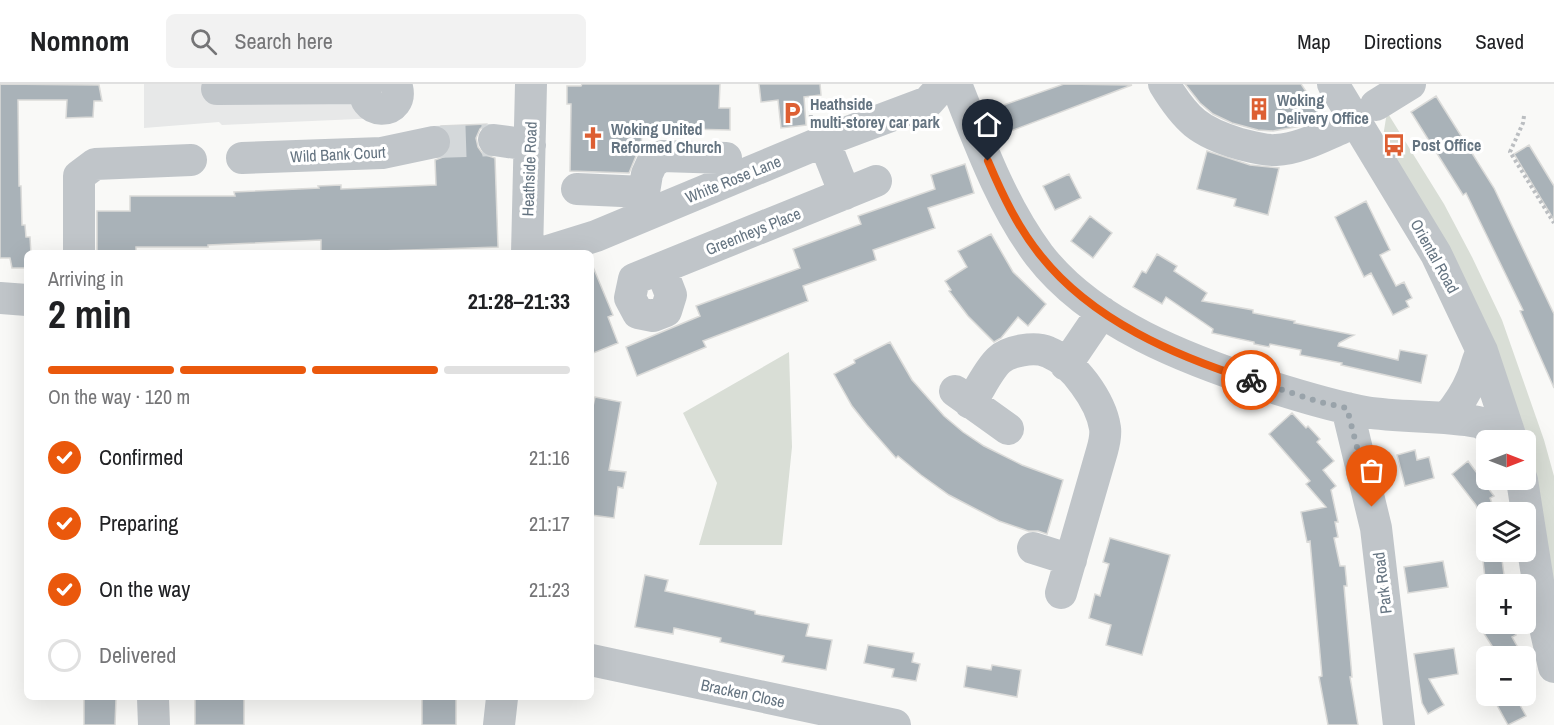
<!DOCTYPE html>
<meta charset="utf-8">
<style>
body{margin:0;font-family:"Archivo Narrow",sans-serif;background:#f2f2f2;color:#202124;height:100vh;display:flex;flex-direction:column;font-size:22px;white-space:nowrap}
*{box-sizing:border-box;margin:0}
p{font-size:20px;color:#757577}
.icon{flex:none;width:33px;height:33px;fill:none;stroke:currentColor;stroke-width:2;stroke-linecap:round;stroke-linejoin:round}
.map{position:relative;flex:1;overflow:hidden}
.details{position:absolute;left:24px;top:166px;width:570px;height:450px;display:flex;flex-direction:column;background:#fff;border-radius:9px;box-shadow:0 6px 24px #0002}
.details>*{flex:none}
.needle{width:39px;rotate:90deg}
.fabs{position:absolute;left:1476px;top:346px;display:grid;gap:12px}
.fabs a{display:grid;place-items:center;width:60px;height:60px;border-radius:9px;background:#fff;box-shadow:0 6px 24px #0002;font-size:30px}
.pin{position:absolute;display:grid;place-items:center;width:51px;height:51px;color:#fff;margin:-62px -26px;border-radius:50% 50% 50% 0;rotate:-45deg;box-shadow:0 0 6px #0007}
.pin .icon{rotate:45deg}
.courier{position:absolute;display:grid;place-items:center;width:60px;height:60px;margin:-30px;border:4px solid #ea580c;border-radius:50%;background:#fff;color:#222;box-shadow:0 2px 8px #0007}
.headline em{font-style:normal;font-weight:700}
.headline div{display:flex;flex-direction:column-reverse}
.headline{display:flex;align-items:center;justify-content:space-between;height:102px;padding:0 24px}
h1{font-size:39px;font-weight:700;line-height:45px}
.bar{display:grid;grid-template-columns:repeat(4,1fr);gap:9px 6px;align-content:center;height:72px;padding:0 24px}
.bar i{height:8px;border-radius:4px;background:#e0e0e0}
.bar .on{background:#ea580c}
.bar p{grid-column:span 4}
ol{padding:0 24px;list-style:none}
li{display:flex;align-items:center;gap:18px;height:66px}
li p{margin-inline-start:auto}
li .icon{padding:6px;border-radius:50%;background:#ea580c;color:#fff;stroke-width:4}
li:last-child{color:#757577}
li i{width:33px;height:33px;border:3px solid #e0e0e0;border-radius:50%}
header{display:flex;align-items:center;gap:36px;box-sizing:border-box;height:84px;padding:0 30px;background:#fff;border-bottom:2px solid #e0e0e0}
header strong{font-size:28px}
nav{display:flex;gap:33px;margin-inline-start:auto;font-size:21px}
.search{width:420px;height:54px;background:#f2f2f2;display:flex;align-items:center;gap:15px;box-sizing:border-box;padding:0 21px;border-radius:9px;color:#757577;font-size:22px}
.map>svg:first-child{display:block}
.built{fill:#e7e8e8}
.green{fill:#d9ded6}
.building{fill:#a9b2b8;stroke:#dbdbd9;stroke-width:1.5}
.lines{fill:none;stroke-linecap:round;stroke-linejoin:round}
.minor-tunnel{stroke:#d4d8da;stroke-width:32;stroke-dasharray:32 16;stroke-linecap:butt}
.path{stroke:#bbbec1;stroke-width:4;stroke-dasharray:3 3;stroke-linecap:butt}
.minor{stroke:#c0c5c9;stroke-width:32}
.done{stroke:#99a3aa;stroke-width:6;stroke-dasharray:0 10.8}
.route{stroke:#ea580c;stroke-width:8}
.labels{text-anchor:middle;stroke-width:6;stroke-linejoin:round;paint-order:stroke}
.poi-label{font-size:16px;font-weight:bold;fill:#657481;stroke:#fff;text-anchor:start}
.street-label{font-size:16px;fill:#657481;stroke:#fff}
</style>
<header>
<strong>Nomnom</strong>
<div class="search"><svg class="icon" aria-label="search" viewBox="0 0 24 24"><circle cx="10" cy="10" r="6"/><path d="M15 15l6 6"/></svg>Search here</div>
<nav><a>Map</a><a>Directions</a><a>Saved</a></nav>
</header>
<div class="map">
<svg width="1554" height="641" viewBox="0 0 1554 641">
<rect width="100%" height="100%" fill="#f9f9f7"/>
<path class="built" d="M 144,0 L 404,0 L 404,33 L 222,41 L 219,38 L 144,44 Z"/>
<path class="green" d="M 1387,28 L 1444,120 L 1472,173 L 1502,236 L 1544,356 L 1554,392 L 1554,531 L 1531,398 L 1526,380 L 1526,357 L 1381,65 Z
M 789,268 L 792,363 L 782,461 L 699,461 L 717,399 L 683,329 Z"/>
<path class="building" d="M 0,0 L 99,1 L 102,17 L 94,17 L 93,33 L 66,34 L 67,16 L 18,16 L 19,102 L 21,102 L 22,141 L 25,141 L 26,153 L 30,153 L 31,170 L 27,170 L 27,184 L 12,184 L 10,174 L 0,174 Z
M 582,0 L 720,0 L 719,24 L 730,24 L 730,46 L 642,44 L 641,64 L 636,72 L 629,89 L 570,87 L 571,20 L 567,20 L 567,2 L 581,2 Z
M 759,0 L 820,0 L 821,11 L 804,13 L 806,41 L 781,44 L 778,16 L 761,18 Z
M 1064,0 L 1132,1 L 1008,48 L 998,23 Z
M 1185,0 L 1301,0 L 1322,31 L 1301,42 L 1273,47 L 1258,46 L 1232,39 L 1213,30 L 1200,19 Z
M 1436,12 L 1494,104 L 1554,230 L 1554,304 L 1520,227 L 1523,226 L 1466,109 L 1463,111 L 1411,28 Z
M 486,40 L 480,45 L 476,54 L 478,63 L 483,70 L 495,74 L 498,163 L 321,169 L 321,156 L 208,161 L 208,163 L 136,163 L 136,170 L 97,170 L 97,127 L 130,127 L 130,112 L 235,112 L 234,108 L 319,104 L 318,102 L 341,101 L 341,105 L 436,101 L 435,76 L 446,72 L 451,63 L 451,54 L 448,46 L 442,42 Z
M 1529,61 L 1554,102 L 1554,136 L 1514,70 Z
M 1207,67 L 1250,81 L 1279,84 L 1268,131 L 1234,122 L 1236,115 L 1197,105 Z
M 965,80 L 974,109 L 928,124 L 935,144 L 873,166 L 876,176 L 803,202 L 808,217 L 703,257 L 706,263 L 637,292 L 626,263 L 700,232 L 696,222 L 800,184 L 793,165 L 861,140 L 858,132 L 935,105 L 931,91 Z
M 1069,90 L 1081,114 L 1055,126 L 1043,102 Z
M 1366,117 L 1390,166 L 1380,171 L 1396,202 L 1404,198 L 1412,214 L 1406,217 L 1409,223 L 1393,231 L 1371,189 L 1364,193 L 1335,133 Z
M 1090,132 L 1112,149 L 1093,174 L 1071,157 Z
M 991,150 L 1013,188 L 1046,220 L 1028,242 L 1018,233 L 1001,254 L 994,258 L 968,232 L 949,207 L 951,206 L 945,197 L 967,183 L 958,167 Z
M 1157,170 L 1177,182 L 1174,187 L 1207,209 L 1202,217 L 1253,226 L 1253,229 L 1295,237 L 1294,239 L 1354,251 L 1339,259 L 1338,262 L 1398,276 L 1400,266 L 1427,271 L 1421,299 L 1341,281 L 1342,279 L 1300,271 L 1301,266 L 1270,260 L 1269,263 L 1254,260 L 1254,258 L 1212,249 L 1213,245 L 1166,213 L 1162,220 L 1133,203 L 1142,187 L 1146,189 Z
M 591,178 L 613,231 L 608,233 L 618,259 L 591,270 Z
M 890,258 L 912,296 L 944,332 L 963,348 L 984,362 L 1022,381 L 1063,396 L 1047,450 L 1038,447 L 1028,447 L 999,437 L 949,411 L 921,391 L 898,372 L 896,374 L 867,341 L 852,322 L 834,290 L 855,279 L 854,276 Z
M 595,313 L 621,318 L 609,386 L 626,388 L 623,404 L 618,403 L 614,434 L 591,431 L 591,331 Z
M 1292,329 L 1306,344 L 1308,342 L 1320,355 L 1317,358 L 1334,377 L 1323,386 L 1336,402 L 1331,406 L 1338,438 L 1335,438 L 1338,453 L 1334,454 L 1340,482 L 1345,482 L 1347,502 L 1344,502 L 1352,593 L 1350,593 L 1358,641 L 1328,641 L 1319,593 L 1322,592 L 1310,457 L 1307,458 L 1301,428 L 1326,423 L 1306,400 L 1310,397 L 1269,350 Z
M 1415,366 L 1417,376 L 1429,373 L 1434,394 L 1405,402 L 1397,371 Z
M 1468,377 L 1494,412 L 1490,414 L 1496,429 L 1479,429 L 1476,421 L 1452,390 Z
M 1110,454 L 1170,471 L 1142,571 L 1106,561 L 1111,541 L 1089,534 L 1095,510 L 1100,512 L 1109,480 L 1103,478 Z
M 1482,468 L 1501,468 L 1504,491 L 1485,494 Z
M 1443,477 L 1448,503 L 1408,509 L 1404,483 Z
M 645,491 L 668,496 L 665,507 L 755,527 L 755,530 L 809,540 L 806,552 L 832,556 L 826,586 L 782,578 L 784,572 L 720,558 L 721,554 L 674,544 L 673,550 L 635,543 Z
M 1478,540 L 1509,540 L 1516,551 L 1512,553 L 1517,562 L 1513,565 L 1518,573 L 1499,573 Z
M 868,561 L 914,569 L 912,578 L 920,580 L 916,597 L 892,593 L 894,585 L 864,579 Z
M 1454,564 L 1458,590 L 1429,595 L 1444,621 L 1428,630 L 1422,619 L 1414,570 Z
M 992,581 L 1021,586 L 1017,613 L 964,603 L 967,582 L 991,586 Z
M 1492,612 L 1515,612 L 1526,632 L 1508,641 Z
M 84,614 L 116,614 L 115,641 L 84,641 Z
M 195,614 L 244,614 L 244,641 L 195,641 Z
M 422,614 L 456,614 L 456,641 L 422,641 Z"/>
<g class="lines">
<path class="minor-tunnel" d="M 434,58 L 494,56"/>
<path class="path" d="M 810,13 L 811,36
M 1524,32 L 1523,39 L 1510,68 L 1554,139"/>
<path class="minor" d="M 367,0 C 355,32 408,34 396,0
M 956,0 C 979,58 1001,120 1039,171 C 1092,240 1188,276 1268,302 C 1300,312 1332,322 1365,328 C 1402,334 1440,331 1478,338 L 1492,344 L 1505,357
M 1164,0 C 1186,36 1199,48 1240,60 C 1252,63 1265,67 1276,66 C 1299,65 1321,53 1342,44
M 1333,0 L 1436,170 L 1482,267 L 1512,357
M 217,5 L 365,4
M 1376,21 L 1410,0
M 494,56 L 530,61
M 824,57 L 845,110
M 242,74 L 382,69 L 434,58
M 577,105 L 644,108 L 647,90 L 652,79 L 662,72 L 726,74
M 79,170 L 79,92 L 95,80 L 191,76
M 527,170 L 531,0
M 538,170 L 596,152 L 824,57 L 928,18 L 944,0
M 661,185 L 671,211 L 666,227 L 653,232 L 638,229 L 630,214 L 634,195 L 876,97
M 0,214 L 27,216
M 1066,281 L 1102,228
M 955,307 L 1008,345
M 970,319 C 979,307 988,286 999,276 C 1009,267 1034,262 1048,268 C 1073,278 1101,317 1105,344 C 1106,351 1104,360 1102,367 L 1061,509
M 1347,324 L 1376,444 L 1399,641
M 1447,334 C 1457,322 1466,309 1472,294 C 1476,285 1477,276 1482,267
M 1522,396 L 1546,548 L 1554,583
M 1033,464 L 1071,476
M 591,576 L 895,641
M 153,614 L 154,641
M 499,641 L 502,614"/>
</g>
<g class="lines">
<path class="done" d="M 1251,296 L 1320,318 L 1347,324 L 1372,423"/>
<path class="route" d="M 988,77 C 1002,110 1018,144 1041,172 C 1092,236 1175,272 1251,296"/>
</g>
<defs>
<g id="building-bare" transform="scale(1.8)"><path d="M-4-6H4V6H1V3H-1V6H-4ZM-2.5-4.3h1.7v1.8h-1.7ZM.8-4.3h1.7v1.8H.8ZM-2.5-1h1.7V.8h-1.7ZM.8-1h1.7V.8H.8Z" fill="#dd5f33" stroke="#fff" stroke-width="2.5" paint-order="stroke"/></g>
<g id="parking-bare" transform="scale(1.8)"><path d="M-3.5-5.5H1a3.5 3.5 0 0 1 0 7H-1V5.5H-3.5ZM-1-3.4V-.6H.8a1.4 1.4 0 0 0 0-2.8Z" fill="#dd5f33" stroke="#fff" stroke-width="2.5" paint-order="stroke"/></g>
<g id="church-bare" transform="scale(1.8)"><path d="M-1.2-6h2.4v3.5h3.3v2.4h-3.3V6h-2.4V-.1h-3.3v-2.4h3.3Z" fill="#dd5f33" stroke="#fff" stroke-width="2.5" paint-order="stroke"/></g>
<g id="bus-bare" transform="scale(1.8)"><path d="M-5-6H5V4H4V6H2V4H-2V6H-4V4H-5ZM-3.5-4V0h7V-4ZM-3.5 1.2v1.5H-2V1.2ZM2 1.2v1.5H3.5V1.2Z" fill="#dd5f33" stroke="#fff" stroke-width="2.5" paint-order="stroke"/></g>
</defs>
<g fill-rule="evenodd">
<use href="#building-bare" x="1259" y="25"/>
<use href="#parking-bare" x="792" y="29"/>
<use href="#church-bare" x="593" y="54"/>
<use href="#bus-bare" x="1394" y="61"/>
</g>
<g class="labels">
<g class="poi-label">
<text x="1277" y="22">Woking<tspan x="1277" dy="18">Delivery Office</tspan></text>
<text x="810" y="26">Heathside<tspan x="810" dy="18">multi-storey car park</tspan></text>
<text x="611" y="51">Woking United<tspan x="611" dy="18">Reformed Church</tspan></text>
<text x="1412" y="67">Post Office</text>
</g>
<g class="street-label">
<text transform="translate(338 70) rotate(-3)" y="6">Wild Bank Court</text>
<text transform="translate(529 85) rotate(-88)" y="6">Heathside Road</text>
<text transform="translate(733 95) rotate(-22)" y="6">White Rose Lane</text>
<text transform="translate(753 147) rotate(-22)" y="6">Greenheys Place</text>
<text transform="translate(1435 172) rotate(61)" y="6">Oriental Road</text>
<text transform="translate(1382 499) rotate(-97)" y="6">Park Road</text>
<text transform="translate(743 609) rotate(12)" y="6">Bracken Close</text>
</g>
</g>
</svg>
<div class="fabs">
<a><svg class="needle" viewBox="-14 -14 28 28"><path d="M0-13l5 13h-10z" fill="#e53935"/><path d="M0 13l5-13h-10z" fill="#757577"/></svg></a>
<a><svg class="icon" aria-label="layers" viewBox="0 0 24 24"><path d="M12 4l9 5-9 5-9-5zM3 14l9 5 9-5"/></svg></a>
<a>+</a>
<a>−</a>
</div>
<div class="pin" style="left:1372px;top:423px;background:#ea580c"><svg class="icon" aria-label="bag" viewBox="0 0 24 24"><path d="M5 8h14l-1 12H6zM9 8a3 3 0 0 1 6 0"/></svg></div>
<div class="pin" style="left:988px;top:77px;background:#1f2937"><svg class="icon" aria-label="home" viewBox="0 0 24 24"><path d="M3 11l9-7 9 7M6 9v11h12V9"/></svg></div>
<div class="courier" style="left:1251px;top:296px"><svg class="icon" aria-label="bike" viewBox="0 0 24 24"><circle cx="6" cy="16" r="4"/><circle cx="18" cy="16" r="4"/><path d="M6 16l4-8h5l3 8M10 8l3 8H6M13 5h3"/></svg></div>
<section class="details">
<div class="headline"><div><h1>2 min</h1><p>Arriving in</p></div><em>21:28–21:33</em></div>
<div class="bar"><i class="on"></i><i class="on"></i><i class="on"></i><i></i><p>On the way · 120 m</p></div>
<ol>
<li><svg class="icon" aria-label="check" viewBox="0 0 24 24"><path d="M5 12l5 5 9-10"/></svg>Confirmed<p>21:16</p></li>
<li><svg class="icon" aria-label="check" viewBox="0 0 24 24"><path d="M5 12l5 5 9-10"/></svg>Preparing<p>21:17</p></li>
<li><svg class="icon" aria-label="check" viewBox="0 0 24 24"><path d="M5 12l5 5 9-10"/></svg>On the way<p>21:23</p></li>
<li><i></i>Delivered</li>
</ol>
</section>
</div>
